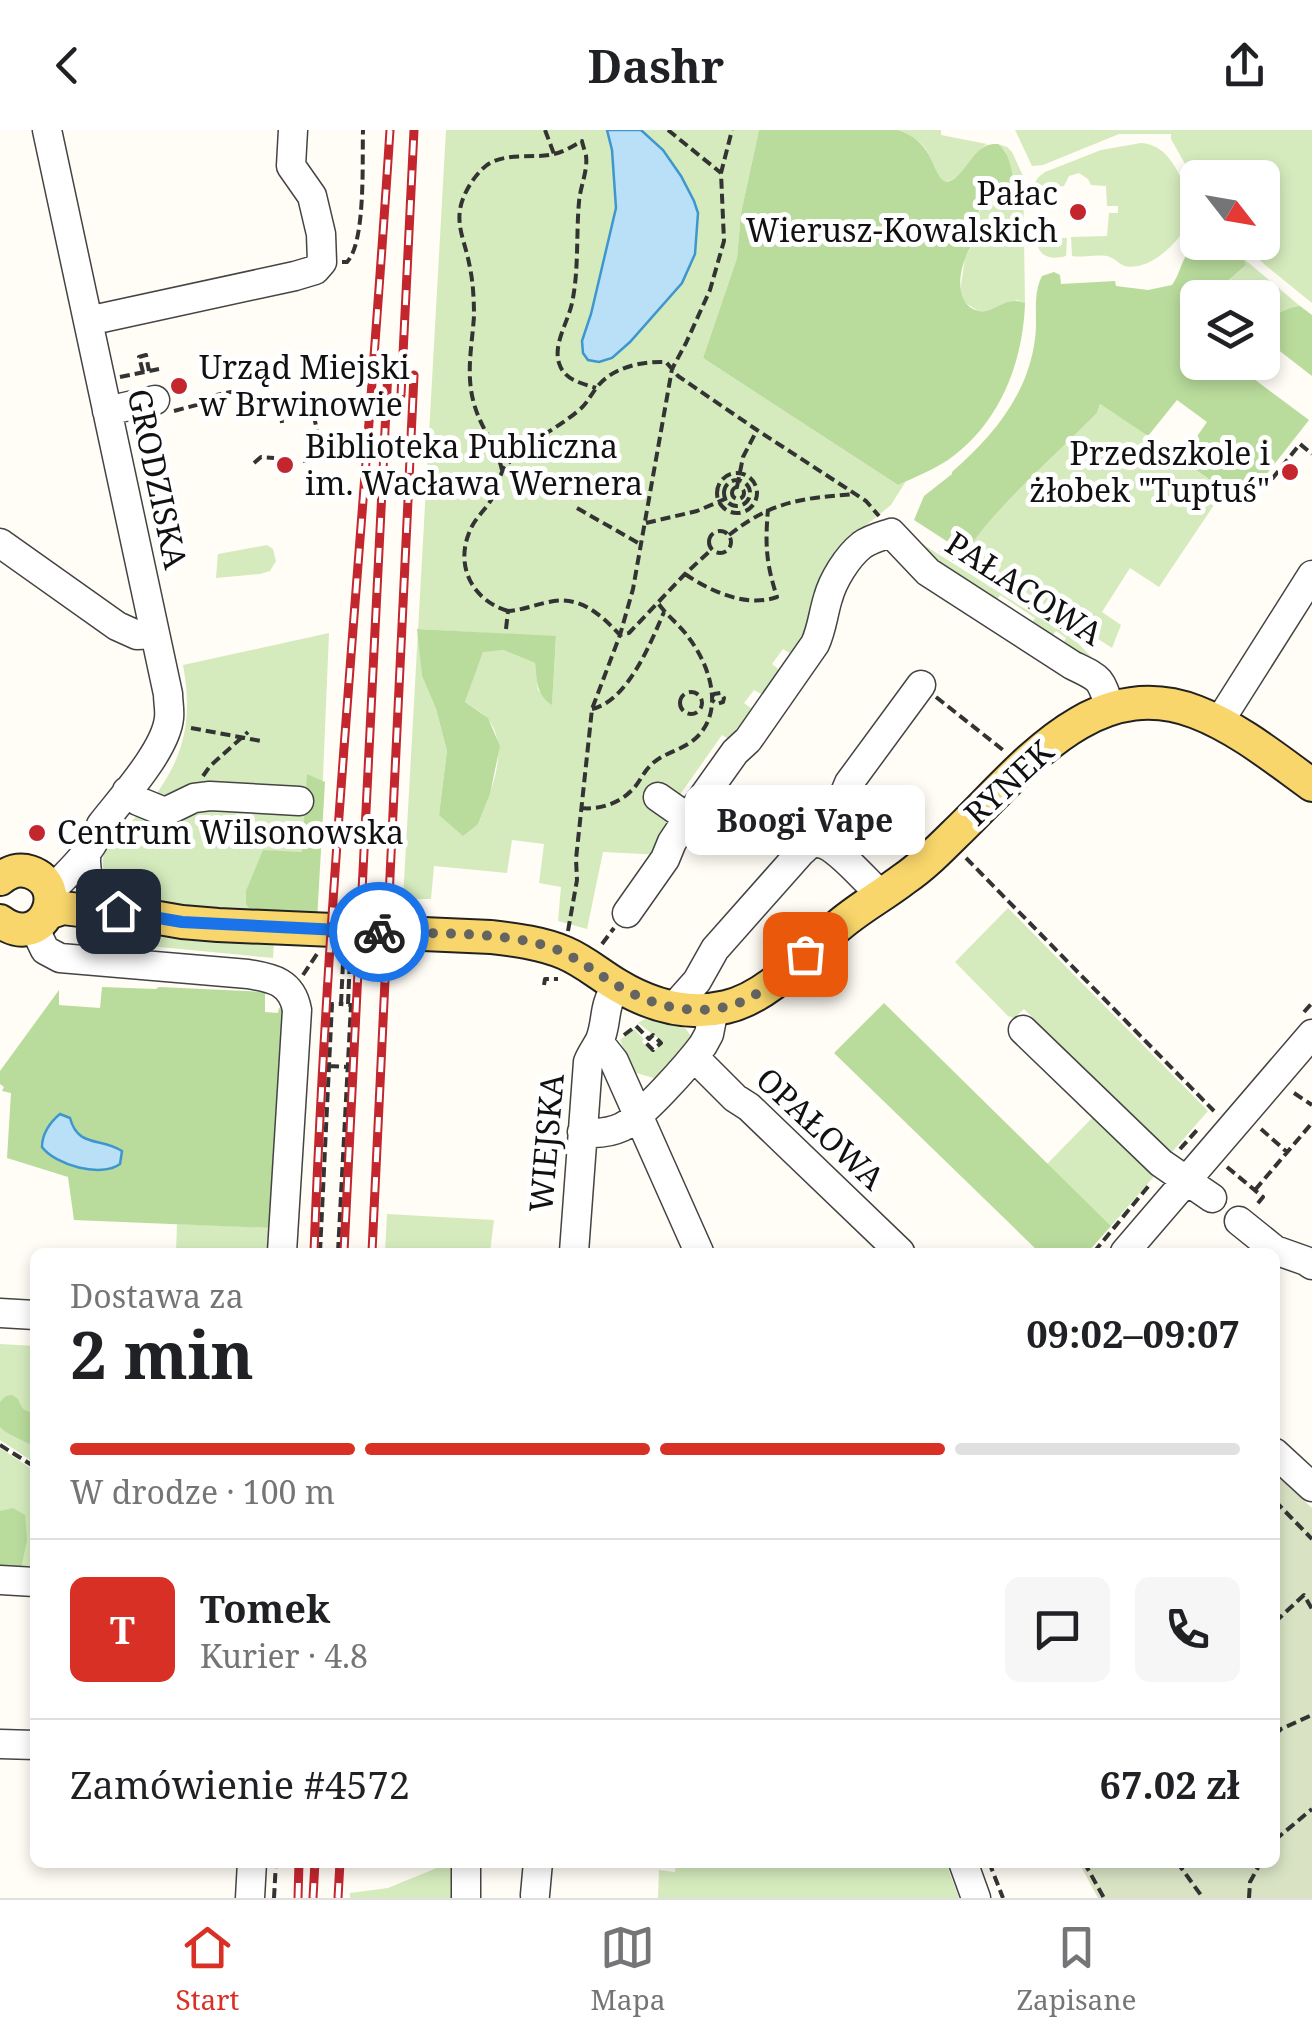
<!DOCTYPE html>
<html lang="pl">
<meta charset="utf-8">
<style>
body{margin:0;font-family:"Noto Serif",serif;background:#f6f6f6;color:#202124;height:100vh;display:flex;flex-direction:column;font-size:38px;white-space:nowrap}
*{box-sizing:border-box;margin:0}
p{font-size:32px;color:#757577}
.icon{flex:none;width:55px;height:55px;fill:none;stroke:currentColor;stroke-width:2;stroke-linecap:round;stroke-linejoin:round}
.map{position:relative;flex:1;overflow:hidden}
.side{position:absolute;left:30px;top:1118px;width:1250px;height:620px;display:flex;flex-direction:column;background:#fff;border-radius:15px;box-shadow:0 5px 15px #0003}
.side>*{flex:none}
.needle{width:65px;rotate:121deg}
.tools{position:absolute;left:1180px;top:30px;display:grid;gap:20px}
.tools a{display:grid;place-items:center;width:100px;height:100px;border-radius:15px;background:#fff;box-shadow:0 5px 15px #0003;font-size:50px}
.pin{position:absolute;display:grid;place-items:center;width:85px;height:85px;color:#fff;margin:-42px;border-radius:20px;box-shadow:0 5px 15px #0006}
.courier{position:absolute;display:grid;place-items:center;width:100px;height:100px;margin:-50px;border:8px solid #1a73e8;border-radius:50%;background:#fff;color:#222;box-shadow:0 2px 12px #0007}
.bubble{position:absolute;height:70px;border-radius:15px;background:#fff;box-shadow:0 5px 15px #0003;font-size:32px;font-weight:700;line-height:70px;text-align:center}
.headline em{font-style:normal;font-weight:700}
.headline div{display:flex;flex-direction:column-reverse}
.headline{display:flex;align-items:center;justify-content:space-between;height:170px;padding:0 40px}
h1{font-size:65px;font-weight:700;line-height:75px}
.bar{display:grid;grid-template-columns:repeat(4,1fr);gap:15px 10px;align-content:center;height:120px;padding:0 40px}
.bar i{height:12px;border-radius:8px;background:#e0e0e0}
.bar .selected{background:#d93025}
.bar p{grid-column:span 4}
.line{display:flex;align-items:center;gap:25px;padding:0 40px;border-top:2px solid #e0e0e0}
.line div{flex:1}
.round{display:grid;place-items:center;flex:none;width:105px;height:105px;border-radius:15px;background:#f6f6f6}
header{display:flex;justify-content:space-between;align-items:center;height:130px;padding:0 40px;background:#fff;font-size:45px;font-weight:700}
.tabs{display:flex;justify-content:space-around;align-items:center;height:140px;border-top:2px solid #e0e0e0;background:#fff;font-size:28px;color:#757577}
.tabs a{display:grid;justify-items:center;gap:5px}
.tabs .selected{color:#d93025}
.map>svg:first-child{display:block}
.green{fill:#d5ebbd;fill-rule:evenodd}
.forest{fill:#b9dc9c}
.cemetery{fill:#d9e3c4}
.water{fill:#b9e0f7;stroke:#3f96cf;stroke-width:2.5}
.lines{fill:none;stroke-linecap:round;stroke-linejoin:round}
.minor-casing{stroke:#444;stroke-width:31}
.major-casing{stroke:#222;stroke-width:36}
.path{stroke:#333;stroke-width:4;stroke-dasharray:10 5;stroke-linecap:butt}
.minor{stroke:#fff;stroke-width:28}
.major{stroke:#f9d66b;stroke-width:32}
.rail-casing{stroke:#c4262e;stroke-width:9}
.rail{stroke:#fff;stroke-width:5;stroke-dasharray:15;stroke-linecap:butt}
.done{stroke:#646461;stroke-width:10;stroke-dasharray:0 18}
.route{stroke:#1a73e8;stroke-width:12}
.poi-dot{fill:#c4262e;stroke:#fff;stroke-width:4}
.labels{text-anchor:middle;stroke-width:10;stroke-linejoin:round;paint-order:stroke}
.poi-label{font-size:32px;fill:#111;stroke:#fff;text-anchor:start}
.street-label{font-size:32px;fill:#111;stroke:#fff}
</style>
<header><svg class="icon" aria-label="back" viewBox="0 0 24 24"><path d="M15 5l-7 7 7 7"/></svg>Dashr<svg class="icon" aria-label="share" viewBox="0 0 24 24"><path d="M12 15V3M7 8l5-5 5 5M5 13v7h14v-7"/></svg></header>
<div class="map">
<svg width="1312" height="1768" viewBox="0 0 1312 1768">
<rect width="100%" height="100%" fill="#fffdf5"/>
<path class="green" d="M 446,0 L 759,0 L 741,83 L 737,128 L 703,228 L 898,355 L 906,351 L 891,375 L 865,396 L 850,419 L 796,527 L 783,519 L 772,534 L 782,542 L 765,566 L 754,560 L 744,573 L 755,581 L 733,612 L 722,605 L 679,666 L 662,725 L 603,722 L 587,799 L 558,791 L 561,757 L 539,753 L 544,714 L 512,710 L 507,743 L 434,736 L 431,769 L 403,769 ZM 418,499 L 556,507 L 552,574 L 538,560 L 535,533 L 503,520 L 483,521 L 465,572 C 471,576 479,581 485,586 C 513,614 490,664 478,694 L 439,685 L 447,621 L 436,579 L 422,546 Z
M 898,0 L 941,0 L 941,5 L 987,14 C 973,23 967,42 953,49 C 934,59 933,28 925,18 C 918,9 908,4 898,0 Z
M 1015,0 L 1312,0 L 1312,173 L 1264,134 L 1241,113 L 1262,112 L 1262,48 L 1198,48 L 1197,55 L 1171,9 L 1171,4 L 1119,4 L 1043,35 L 1032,36 Z
M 1141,13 C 1165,15 1173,33 1184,53 C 1186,58 1190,62 1191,67 C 1198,94 1164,131 1138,136 C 1121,139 1122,133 1110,127 C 1101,123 1083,128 1072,126 L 1071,107 L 1107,106 L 1109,83 L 1118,83 L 1118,76 L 1107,76 L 1106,56 L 1091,55 L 1088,49 L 1079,43 L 1069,46 L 1064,56 L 1050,57 L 1050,65 L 1036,64 C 1032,54 1036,48 1045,42 L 1101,20 Z
M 998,14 L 1007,17 L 1012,22 L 1023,46 L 1025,173 L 1017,170 L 985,182 L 978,181 L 964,172 L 960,163 L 965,127 L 974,113 L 976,92 L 981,77 L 996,67 L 1013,49 L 1005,21 Z
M 1040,100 L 1051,100 L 1052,108 L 1067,108 L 1066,126 C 1047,131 1037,125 1035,105 Z
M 1244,129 L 1300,176 C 1287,177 1276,187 1263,187 L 1262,168 C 1252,167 1224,172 1228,154 C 1230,147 1241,141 1246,135 Z
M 1100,274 L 1189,333 L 1189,336 L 1224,360 L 1159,457 L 1130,438 L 1102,482 L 1121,495 L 1112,518 L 965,423 C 1002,370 1052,329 1097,283 Z
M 916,410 L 1075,510 L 1102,538 L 1061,517 L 1066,508 L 1056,501 L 1050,509 L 1030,496 L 1035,488 L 1000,465 L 995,473 L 944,445 Z
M 267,415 L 273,419 L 276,431 L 270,441 L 260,444 L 216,448 L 218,424 Z
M 329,503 L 317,789 L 198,783 L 135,771 L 103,756 L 106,752 C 103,742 101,731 105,721 C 113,705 131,693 143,680 C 153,670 163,655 170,642 C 189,607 190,573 183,535 Z
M 1008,778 L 1208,981 L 1165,1030 L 1040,907 L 1040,895 L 1024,879 L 1014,888 L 1008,886 L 955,832 Z
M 93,796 L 101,798 L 100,805 L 115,808 L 117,802 L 191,811 L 274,814 L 273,828 L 97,811 L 91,806 Z
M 645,889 L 685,898 L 691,906 L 690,914 L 657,949 L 633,942 L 620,910 L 634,899 L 644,909 L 642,912 L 653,922 L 663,912 L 638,893 Z
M 1096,984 L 1157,1043 L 1111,1096 L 1047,1034 Z
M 387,1084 L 494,1090 L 490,1122 L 385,1122 Z
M 177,1094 L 272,1098 L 271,1122 L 176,1122 Z
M 0,1214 L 35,1216 L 35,1333 L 0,1310 Z
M 0,1318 L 35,1341 L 35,1444 L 17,1443 L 5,1381 L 0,1381 Z
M 449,1733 L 459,1733 L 459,1768 L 350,1768 L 350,1763 L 388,1758 Z
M 676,1733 L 946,1733 L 959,1768 L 658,1768 L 659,1740 L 675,1742 Z"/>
<path class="forest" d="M 759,0 L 898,0 C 909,4 918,9 925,19 C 938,36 939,72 966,36 C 976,24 981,13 998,14 C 1010,23 1012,41 1014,56 C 1006,68 990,65 981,77 C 975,86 978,98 975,108 C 973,116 967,121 965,129 C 959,144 956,170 973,179 C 992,189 1003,164 1025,173 C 1023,234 999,294 948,330 C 933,340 915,347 898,355 L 703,228 L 737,128 L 741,83 Z
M 1207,112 L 1228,113 L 1244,129 L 1246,135 L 1229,150 L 1228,157 L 1236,167 L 1198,168 L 1198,232 L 1240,233 L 1238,237 L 1309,290 L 1244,373 L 1188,335 L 1189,333 L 1182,328 L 1207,292 L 1177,270 L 1148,306 L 1100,274 L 1097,283 C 1052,329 1002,370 965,423 L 914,390 L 924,366 L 952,344 L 952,342 C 992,307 1028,265 1035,209 C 1038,189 1032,165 1042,146 L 1054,142 L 1060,145 L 1061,154 L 1115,151 L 1116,156 L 1148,160 L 1172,155 C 1185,136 1180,119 1207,112 Z
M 1300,176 L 1312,185 L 1312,246 L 1263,208 L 1263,187 C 1276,187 1286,177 1300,176 Z
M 417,499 L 556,506 L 552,575 C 536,565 537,550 535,533 L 503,520 L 483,522 L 465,572 L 488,588 L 500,616 L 490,664 L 478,694 L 463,706 L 439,685 L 447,621 L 436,579 L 422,546 Z
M 307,644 L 325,652 L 317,789 L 253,783 L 246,774 L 246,761 L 263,720 L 302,722 Z
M 102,857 L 156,859 L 159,857 L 265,862 L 265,882 L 278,883 L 279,878 L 284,881 L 270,1098 L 74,1090 L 68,1047 L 7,1028 L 11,963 L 2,961 L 4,957 L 0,954 L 0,941 L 59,860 L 59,875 L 100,878 Z
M 884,873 L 1111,1096 L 1088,1122 L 1039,1122 L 834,923 Z
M 12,1265 L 18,1269 C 21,1278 25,1283 35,1282 L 35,1317 C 24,1310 9,1306 0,1297 L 0,1272 L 6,1266 Z
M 13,1378 L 25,1385 L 27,1410 L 21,1439 L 0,1441 L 0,1381 Z"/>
<path class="cemetery" d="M 1275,1344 L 1312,1378 L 1312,1768 L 1098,1768 L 1079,1733 L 1275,1732 Z"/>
<path class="water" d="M 607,0 L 641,0 L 663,20 L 681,46 L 694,71 L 698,83 L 695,124 L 682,153 L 630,212 L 612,228 L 599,232 L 588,230 L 583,223 L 582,211 L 591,184 L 616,78 L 612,20 Z
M 60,984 L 70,988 C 78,1018 100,1007 122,1021 L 120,1034 C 101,1048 55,1035 42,1017 C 42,1004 50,992 60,984 Z"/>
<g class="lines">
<g class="minor-casing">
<path id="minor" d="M 47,0 L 168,564 C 168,572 170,580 169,588 C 166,620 121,669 101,695 C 94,721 68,742 50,762
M 88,191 L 295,146 L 315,140 L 322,132 L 321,104 L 312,66 L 291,36 L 293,0
M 107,281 L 155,270
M 0,413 L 117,496 L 137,505 L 155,504
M 1219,592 L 1312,445
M 127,661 L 138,671 L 165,682 L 194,668 L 210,666 L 299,671
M 658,667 L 688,688
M 823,714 L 849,653 L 921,555
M 87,721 C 83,742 91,758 105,773
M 627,783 L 665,729 L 672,712 L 688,688 L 735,622 L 748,610 L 815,514 C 822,499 823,484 828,468 C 833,450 847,427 862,415 C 870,409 882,406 891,403 L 928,442 L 1072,535 C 1101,549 1100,547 1110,578
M 34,797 L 45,820 L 60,828 L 248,844 C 273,848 292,852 297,880 L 282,1122
M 673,878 L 697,851 L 715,819 L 801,722 C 806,718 808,714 815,713 C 834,711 867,753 881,765
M 1023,900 L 1161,1033 L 1212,1068
M 599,912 L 614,931 L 699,1122
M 694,927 L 735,968 L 749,977 L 900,1122
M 582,1002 C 596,1004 609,1003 622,997 C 643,986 688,935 703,915 L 709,904 L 714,879
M 1239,1091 L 1275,1120 L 1306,1131 L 1312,1135
M 574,1122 L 588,932 C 591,924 596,918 600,910 C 608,889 602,878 617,855
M 1125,1122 L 1312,904
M 0,1183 L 35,1185
M 1275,1323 L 1312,1357
M 0,1450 L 35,1452
M 0,1614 L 35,1615
M 963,1732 L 976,1768
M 535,1765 L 538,1732
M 250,1768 L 252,1732
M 466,1768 L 466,1732"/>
</g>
<g class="major-casing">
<path id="major" d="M 0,749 C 9,742 18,738 30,742 C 72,756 43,823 0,791
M 48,783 L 63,778 L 96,782 L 118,781 L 182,792 L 218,795 L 491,807 C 516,810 542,813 565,823 C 584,831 600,845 617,855 C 650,875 687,886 726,877 C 769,867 804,825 836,798 C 857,779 882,766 904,749 C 923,736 939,720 955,704 C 1021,641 1092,542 1196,582 C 1238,598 1276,629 1312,655"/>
</g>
<path class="path" d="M 545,0 L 554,24
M 668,0 L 721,43
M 342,132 L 347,132 C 366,112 362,30 363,0
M 143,242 L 139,227 L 146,225 L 149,241
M 120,247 L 159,239
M 174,281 L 208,272 L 207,267 L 231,262 L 231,264
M 282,293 L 281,283 L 313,282 L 320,314 L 307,331 L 301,331
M 254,333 L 261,327 L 274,328
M 502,340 C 497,317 482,300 475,277 C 465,246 472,217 474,186 C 474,169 473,150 469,133 C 466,116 457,98 460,80 C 462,65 474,45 487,35 C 506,22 533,29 554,24 C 564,22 573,16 582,11 C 582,13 586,24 586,26 C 588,41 580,57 579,72 C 576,106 579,140 572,173 C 568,192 553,214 559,233 C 564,250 581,253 596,258
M717 363a20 20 0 1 1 40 0a20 20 0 1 1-40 0Z
M 1272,349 L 1300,314 L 1312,324
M724 363a13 13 0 1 1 26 0a13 13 0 1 1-26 0Z
M732 363a6 6 0 1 1 12 0a6 6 0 1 1-12 0Z
M 737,357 L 743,327 L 757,300
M 577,378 L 640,414
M 646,393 L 697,381 L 732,366
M709 412a11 11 0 1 1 22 0a11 11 0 1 1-22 0Z
M 729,405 C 772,371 802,368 856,364
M 940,420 L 1077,507 L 1087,516
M 685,444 C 710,461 746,478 777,467 C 766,433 765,415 768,379
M 508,481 C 474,471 455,438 469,403 C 474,388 487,379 494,365 C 499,356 499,344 505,337 C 526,312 554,301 578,281 C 587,274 590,266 597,257 C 613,237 642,231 666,232 L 678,246 L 757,300 L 866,371 L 879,386
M 506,499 L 508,481 C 523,480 534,475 549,472 C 580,465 600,484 620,505 L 629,503 L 685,444 L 712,419
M680 573a11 11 0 1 1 22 0a11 11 0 1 1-22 0Z
M 712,567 L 714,564 L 721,563 L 724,568 L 723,572 L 717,574 L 712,570
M 936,567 L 1003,620
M 592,579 C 628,571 651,512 664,482
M 191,598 L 261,611
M 203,646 L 210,636 L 248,602
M 581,678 C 598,680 618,674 631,661 C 639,654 642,644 650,636 C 663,622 682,621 696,608 C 725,581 710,536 689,508 C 680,495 667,486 658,473
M 966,728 L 1214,981
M 568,801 L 577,750 L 576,729 L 592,579 L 620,505 L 633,459 L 672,239 L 686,213 L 710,160 L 724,111 L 721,43 L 732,0
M 602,814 L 614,798
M 303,845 L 317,824
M 544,855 L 545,849 L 558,849
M 341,874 L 343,833
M 348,874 L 350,828
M 1304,882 L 1312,873
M 624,905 L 636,896 L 649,909 L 653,905 L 661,913 L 653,920 L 646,913 L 649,909
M 329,936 L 347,937
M 1294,963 L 1312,975
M 1261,999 L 1287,1022
M 1180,1019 L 1197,1000
M 1227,1037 L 1263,1067 L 1255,1077
M 1255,1060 L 1312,993
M 320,1122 L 332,874 L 341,874
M 338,1122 L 351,875 L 341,874
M 1094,1122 L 1151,1053
M 0,1315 L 35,1337
M 1275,1371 L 1312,1409
M 1275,1492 L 1304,1465 L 1312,1479
M 1275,1605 L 1281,1599 L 1312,1585
M 1275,1710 L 1312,1679
M 989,1732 L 1003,1768
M 1084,1732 L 1104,1768
M 1177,1732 L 1203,1768
M 274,1768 L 276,1732
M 1249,1768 L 1250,1752 L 1261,1732"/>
<use href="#minor" class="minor"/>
<use href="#major" class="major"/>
<g class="rail-casing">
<path id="rail" d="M 401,265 L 414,0
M 314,1122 C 328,748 366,374 390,0
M 344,1122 L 388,240
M 372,1122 L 414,245
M 298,1768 L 299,1732
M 313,1768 L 315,1732
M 338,1768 L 340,1732"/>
</g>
<use href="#rail" class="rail"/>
</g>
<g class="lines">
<path class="done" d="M 379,802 C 433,804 496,801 547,816 C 574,824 595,843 620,857 C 662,881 715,891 758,863 C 775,852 790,838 805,824"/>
<path class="route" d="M 118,781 L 182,792 L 379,802"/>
</g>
<g class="poi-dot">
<circle cx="1078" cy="82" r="10"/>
<circle cx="179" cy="256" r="10"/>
<circle cx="285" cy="335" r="10"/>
<circle cx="1290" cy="342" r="10"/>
<circle cx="37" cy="703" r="10"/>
</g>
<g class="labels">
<g class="poi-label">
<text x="1058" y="75" text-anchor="end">Pałac<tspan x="1058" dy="37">Wierusz-Kowalskich</tspan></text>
<text x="199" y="249">Urząd Miejski<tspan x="199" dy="37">w Brwinowie</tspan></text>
<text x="305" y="328">Biblioteka Publiczna<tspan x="305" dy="37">im. Wacława Wernera</tspan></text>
<text x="1270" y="335" text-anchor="end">Przedszkole i<tspan x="1270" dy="37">żłobek "Tuptuś"</tspan></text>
<text x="57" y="714">Centrum Wilsonowska</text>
</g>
<g class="street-label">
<text transform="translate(157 349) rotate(78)" y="11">GRODZISKA</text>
<text transform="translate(1024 459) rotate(33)" y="11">PAŁACOWA</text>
<text transform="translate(1009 653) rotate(-43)" y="11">RYNEK</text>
<text transform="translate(820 999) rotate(43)" y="11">OPAŁOWA</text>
<text transform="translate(547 1013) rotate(-85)" y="11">WIEJSKA</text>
</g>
</g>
</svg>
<div class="tools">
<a><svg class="needle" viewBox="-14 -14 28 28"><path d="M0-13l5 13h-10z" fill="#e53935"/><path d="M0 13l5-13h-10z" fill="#757577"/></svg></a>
<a><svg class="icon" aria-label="layers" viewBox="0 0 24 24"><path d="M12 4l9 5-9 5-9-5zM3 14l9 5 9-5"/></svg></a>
</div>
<div class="pin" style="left:805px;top:824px;background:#ea580c"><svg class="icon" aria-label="bag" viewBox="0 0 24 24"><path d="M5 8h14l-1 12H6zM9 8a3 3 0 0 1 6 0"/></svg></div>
<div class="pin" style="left:118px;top:781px;background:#1f2937"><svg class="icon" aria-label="home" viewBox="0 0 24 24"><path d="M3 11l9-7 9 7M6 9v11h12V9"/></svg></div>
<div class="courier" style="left:379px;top:802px"><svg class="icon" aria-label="bike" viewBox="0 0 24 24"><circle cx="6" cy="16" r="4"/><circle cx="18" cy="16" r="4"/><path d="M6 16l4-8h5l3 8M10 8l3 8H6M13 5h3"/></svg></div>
<div class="bubble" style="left:685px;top:655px;width:240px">Boogi Vape</div>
<section class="side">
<div class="headline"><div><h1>2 min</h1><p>Dostawa za</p></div><em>09:02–09:07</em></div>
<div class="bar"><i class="selected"></i><i class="selected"></i><i class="selected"></i><i></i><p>W drodze · 100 m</p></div>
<div class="line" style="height:180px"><b class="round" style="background:#d93025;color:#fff">T</b><div><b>Tomek</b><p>Kurier · 4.8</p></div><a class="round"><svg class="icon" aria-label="chat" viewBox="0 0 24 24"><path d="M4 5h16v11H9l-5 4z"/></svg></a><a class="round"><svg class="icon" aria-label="phone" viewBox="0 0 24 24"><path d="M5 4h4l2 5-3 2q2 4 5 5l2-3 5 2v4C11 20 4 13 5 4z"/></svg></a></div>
<div class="line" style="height:130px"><div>Zamówienie #4572</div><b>67.02 zł</b></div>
</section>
</div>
<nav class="tabs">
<a class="selected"><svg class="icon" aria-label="home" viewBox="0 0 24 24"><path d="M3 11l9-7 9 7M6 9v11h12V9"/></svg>Start</a>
<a><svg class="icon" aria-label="map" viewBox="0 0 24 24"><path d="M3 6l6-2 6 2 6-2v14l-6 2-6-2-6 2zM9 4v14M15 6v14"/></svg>Mapa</a>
<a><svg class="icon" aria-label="saved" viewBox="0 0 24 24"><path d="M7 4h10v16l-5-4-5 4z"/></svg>Zapisane</a>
</nav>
